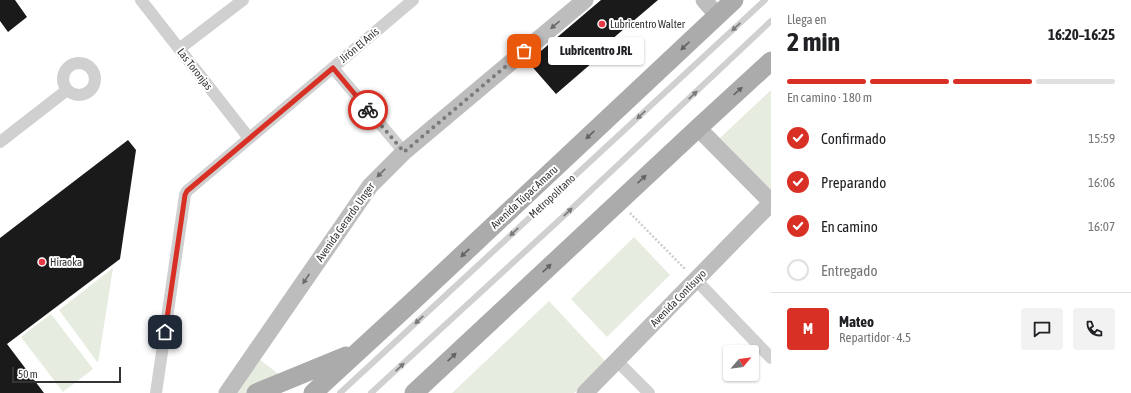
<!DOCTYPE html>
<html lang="es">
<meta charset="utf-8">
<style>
body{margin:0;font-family:"Asap Condensed",sans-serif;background:#f2f2f2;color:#202124;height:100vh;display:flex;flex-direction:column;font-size:15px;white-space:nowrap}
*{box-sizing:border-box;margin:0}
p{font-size:13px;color:#757577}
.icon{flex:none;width:22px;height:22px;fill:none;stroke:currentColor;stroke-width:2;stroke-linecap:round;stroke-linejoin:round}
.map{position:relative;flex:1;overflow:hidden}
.drawer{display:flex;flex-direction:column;background:#fff;width:360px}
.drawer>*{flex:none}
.needle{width:26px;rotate:61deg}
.controls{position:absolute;left:723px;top:345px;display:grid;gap:8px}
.controls a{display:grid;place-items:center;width:36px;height:36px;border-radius:4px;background:#fff;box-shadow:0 1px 3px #0004;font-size:20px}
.scale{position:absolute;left:12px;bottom:10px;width:109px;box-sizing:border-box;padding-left:4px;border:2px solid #333;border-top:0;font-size:11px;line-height:14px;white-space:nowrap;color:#333;-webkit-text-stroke:3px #fff;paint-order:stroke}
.pin{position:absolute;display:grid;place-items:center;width:34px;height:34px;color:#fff;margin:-17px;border-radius:8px;box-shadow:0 2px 6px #0006}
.courier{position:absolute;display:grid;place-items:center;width:40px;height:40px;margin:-20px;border:3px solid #d93025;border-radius:50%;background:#fff;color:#222;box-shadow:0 1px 5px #0007}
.bubble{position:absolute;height:28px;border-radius:4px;background:#fff;box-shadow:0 1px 3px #0004;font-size:13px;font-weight:700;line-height:28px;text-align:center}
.head em{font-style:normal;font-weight:700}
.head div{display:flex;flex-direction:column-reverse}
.head{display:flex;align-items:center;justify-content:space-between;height:68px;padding:0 16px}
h1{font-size:26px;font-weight:700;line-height:30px}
.bar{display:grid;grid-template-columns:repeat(4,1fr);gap:6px 4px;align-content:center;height:48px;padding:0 16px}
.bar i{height:5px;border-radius:3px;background:#e0e0e0}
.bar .current{background:#d93025}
.bar p{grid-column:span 4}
.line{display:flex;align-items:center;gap:10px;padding:0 16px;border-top:1px solid #e0e0e0}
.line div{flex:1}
.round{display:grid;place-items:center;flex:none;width:42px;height:42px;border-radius:4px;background:#f2f2f2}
ol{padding:0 16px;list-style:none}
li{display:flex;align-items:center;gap:12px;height:44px}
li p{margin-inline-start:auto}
li .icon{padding:4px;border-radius:50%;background:#d93025;color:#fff;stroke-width:4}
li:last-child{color:#757577}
li i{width:22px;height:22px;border:2px solid #e0e0e0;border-radius:50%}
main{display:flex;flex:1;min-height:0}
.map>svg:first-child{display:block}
.green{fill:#e6ecdf}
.building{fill:#1a1a1a}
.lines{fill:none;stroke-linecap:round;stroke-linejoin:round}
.path{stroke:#cdcdcd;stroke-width:2.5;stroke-dasharray:2 2;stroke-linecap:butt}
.lane{stroke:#d0d0d0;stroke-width:6}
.street{stroke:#d0d0d0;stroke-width:12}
.secondary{stroke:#bdbdbd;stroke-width:17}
.primary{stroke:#ababab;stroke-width:19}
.oneway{fill:#6a6a6a}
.oneway2{fill:#7a7a7a}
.oneway3{fill:#636363}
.done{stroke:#7a7a7a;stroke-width:4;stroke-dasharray:0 7.2}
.route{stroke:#d93025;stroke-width:5}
.poi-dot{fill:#e63946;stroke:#fff;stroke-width:1.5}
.labels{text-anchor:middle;stroke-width:4;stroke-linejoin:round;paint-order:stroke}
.poi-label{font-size:11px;fill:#333;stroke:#fff;text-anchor:start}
.street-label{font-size:11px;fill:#333;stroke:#fff}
</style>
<main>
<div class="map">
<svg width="771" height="393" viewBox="0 0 771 393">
<rect width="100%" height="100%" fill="#fff"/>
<path class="green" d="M 771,90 L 771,191 L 720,138 Z
M 634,237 L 670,275 L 607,337 L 571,299 Z
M 113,268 L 98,363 L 59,310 Z
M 549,301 L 605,361 L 574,393 L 452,393 Z
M 51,314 L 93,369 L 63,392 L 21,337 Z
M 258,358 L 282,377 L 247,393 L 233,393 Z"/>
<path class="building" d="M 0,0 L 15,0 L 27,17 L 8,32 L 0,21 Z
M 601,0 L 658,0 L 604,46 L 607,50 L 556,94 L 528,62 Z
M 128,140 L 136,150 L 120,259 L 7,344 L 44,393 L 0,393 L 0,238 Z"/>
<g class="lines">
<path class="path" d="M 630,213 L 685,269"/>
<path class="lane" d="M 340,393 L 765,0
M 371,393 L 567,213 L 771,21"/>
<path class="street" d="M 141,0 L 249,138
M 179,49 L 243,0
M63 79a16 16 0 1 1 32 0a16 16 0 1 1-32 0Z
M 333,68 L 404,152
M 0,142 L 67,90
M 696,280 L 771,358
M 617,361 L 649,393
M 156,393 L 185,195 L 187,191 L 413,0"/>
<path class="secondary" d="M 704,0 L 717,15
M 698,128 L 771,202
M 227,393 L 370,186 L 404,152 L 585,0
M 585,393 L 771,203"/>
<path class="primary" d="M 256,393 L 346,356
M 313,393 L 413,301 L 734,0
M 414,393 L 698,128 L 771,61"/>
</g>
<defs><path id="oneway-solid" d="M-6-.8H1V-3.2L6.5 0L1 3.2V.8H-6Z"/></defs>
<g class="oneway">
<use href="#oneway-solid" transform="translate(555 25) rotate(140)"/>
<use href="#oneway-solid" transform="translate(381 173) rotate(135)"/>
<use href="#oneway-solid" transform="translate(306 279) rotate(124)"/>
</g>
<g class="oneway2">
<use href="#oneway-solid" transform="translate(736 27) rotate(137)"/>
<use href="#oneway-solid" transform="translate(693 95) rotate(-43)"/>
<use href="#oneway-solid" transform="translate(641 115) rotate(137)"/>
<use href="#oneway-solid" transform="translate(568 212) rotate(-43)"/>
<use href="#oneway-solid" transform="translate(514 232) rotate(137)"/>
<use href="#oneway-solid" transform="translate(419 320) rotate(137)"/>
<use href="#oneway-solid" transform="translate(400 367) rotate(-43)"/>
</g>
<g class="oneway3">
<use href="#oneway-solid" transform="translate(685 46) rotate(137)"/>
<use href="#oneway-solid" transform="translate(738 91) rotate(-42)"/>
<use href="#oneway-solid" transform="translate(590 135) rotate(137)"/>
<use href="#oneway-solid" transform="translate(642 179) rotate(-43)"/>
<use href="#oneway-solid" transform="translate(465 253) rotate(137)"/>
<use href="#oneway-solid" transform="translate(547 268) rotate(-43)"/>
<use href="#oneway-solid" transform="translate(452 357) rotate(-43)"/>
</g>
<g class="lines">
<path class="done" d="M 368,110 L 404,152 L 524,51"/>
<path class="route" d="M 165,332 L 185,195 L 187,191 L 333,68 L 368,110"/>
</g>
<g class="poi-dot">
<circle cx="602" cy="24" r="4"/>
<circle cx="42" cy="262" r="4"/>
</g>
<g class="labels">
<g class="poi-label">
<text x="610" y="28">Lubricentro Walter</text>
<text x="50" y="266">Hiraoka</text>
</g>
<g class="street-label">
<text transform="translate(359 45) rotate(-40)" y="4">Jirón El Anís</text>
<text transform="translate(195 69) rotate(52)" y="4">Las Toronjas</text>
<text transform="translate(552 196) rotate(-43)" y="4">Metropolitano</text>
<text transform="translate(524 197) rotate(-43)" y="4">Avenida Túpac Amaru</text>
<text transform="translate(345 222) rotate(-55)" y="4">Avenida Gerardo Unger</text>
<text transform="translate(678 298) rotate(-46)" y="4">Avenida Contisuyo</text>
</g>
</g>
</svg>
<div class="controls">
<a><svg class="needle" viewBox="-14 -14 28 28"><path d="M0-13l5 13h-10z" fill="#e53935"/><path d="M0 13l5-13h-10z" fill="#757577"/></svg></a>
</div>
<div class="scale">50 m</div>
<div class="pin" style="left:524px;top:51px;background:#ea580c"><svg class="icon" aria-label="bag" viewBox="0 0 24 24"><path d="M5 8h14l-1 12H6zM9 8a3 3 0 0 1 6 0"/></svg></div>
<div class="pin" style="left:165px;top:332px;background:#1f2937"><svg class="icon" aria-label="home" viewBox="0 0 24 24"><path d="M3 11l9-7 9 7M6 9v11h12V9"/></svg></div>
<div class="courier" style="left:368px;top:110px"><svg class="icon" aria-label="bike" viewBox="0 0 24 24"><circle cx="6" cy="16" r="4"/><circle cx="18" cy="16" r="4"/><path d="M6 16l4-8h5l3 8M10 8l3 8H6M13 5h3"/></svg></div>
<div class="bubble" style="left:548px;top:37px;width:96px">Lubricentro JRL</div>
</div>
<section class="drawer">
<div class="head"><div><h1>2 min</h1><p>Llega en</p></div><em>16:20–16:25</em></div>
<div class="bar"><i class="current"></i><i class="current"></i><i class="current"></i><i></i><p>En camino · 180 m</p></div>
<ol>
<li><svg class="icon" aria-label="check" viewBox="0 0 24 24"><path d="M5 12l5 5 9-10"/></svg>Confirmado<p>15:59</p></li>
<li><svg class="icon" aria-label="check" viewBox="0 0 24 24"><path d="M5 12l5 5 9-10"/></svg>Preparando<p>16:06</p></li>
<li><svg class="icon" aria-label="check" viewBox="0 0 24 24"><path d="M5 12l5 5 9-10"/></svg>En camino<p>16:07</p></li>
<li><i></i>Entregado</li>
</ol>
<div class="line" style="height:72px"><b class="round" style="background:#d93025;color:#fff">M</b><div><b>Mateo</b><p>Repartidor · 4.5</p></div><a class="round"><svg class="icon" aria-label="chat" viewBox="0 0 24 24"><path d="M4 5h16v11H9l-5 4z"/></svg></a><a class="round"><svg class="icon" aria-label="phone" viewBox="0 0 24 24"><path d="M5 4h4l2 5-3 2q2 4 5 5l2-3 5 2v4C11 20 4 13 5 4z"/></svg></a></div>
</section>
</main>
